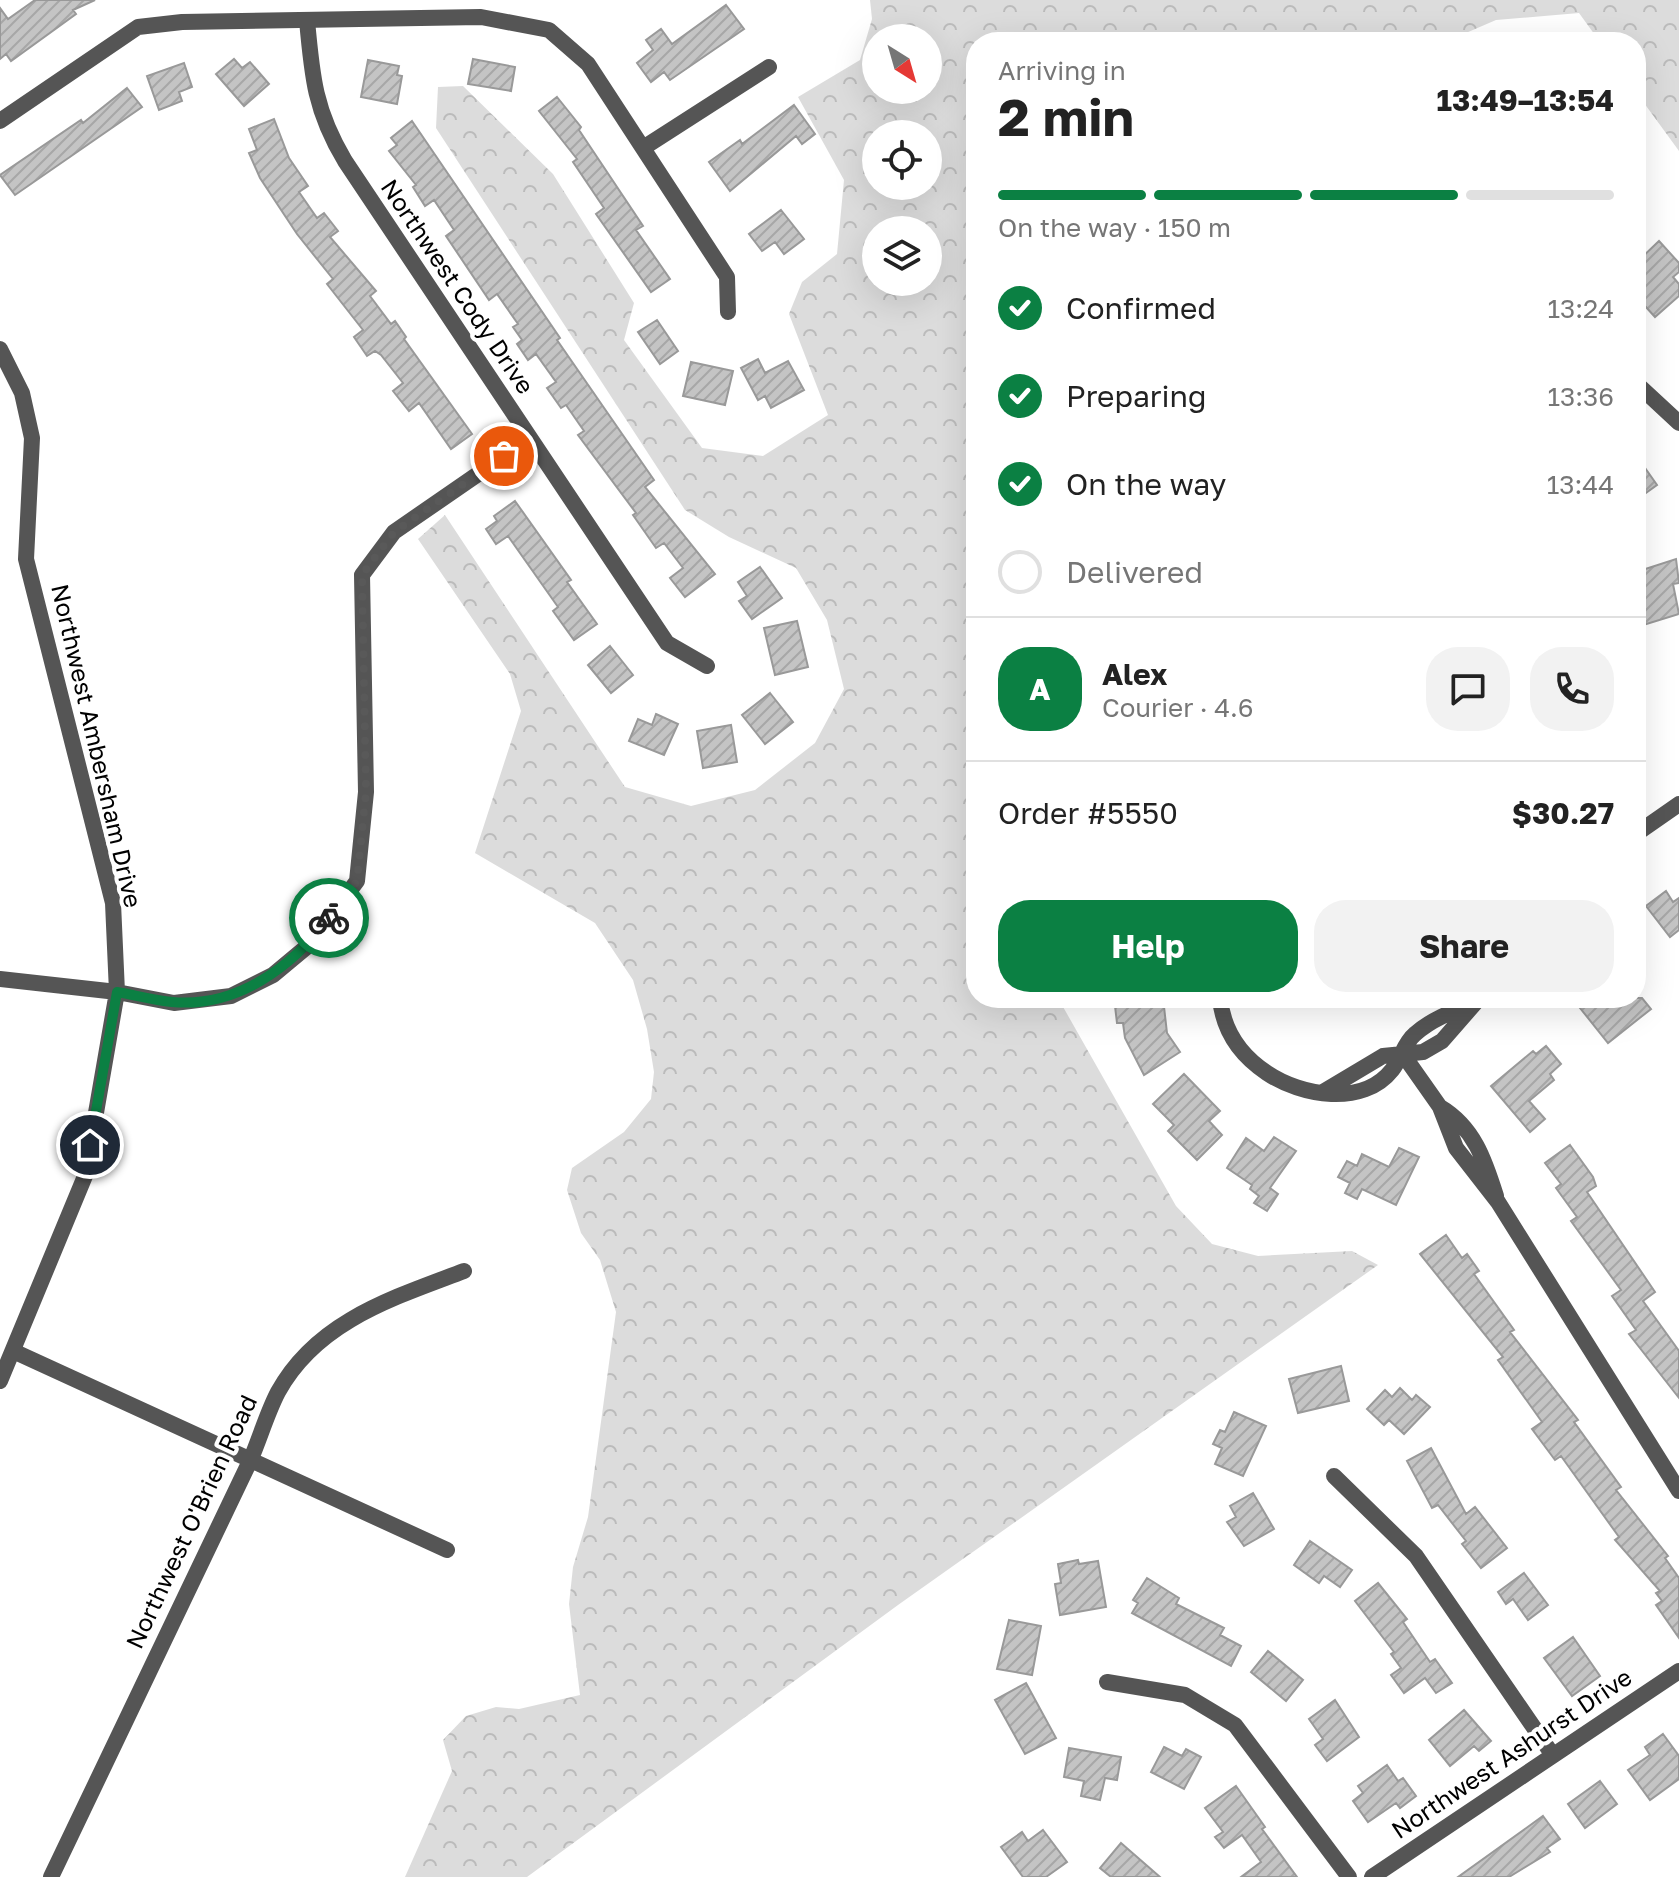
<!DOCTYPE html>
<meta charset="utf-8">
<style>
body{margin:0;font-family:"Golos Text",sans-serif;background:#f2f2f2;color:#222;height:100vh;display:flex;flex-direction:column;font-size:30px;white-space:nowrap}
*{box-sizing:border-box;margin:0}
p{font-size:26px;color:#767676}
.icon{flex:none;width:44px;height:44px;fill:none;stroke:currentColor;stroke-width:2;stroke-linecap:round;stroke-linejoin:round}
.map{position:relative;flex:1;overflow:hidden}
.drawer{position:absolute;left:966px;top:32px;width:680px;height:976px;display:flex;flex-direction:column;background:#fff;border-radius:32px;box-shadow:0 8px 32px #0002}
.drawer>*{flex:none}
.needle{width:52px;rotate:143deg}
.buttons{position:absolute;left:862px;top:24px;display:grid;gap:16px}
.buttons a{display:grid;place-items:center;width:80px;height:80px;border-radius:50%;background:#fff;box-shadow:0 8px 32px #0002;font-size:40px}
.pin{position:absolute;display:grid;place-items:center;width:68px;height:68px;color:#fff;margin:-34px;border:4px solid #fff;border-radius:50%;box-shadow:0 2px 8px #0007}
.courier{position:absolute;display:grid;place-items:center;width:80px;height:80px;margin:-40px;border:6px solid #0b8043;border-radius:50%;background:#fff;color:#222;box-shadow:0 2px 10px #0007}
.headline em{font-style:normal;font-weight:700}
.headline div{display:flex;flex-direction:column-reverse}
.headline{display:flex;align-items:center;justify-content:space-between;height:136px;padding:0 32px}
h1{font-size:52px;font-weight:700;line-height:60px}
.bar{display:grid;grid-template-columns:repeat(4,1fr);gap:12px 8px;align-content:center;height:96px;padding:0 32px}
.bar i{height:10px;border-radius:6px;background:#e0e0e0}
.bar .current{background:#0b8043}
.bar p{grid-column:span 4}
.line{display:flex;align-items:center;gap:20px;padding:0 32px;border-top:2px solid #e0e0e0}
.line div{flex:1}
.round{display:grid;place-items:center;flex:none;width:84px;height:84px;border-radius:32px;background:#f2f2f2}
ol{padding:0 32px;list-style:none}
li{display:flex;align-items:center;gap:24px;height:88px}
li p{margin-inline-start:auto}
li .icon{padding:8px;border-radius:50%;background:#0b8043;color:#fff;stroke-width:4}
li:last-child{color:#767676}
li i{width:44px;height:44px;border:4px solid #e0e0e0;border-radius:50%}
.cta{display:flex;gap:16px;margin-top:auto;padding:16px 32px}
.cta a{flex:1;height:92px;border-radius:32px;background:#0b8043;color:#fff;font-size:32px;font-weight:700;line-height:92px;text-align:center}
.cta a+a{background:#f2f2f2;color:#222}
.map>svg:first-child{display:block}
.forest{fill:url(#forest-crowns);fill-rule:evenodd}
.building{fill:url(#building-hatch);stroke:#999;stroke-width:2}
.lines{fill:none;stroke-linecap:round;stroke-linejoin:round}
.street{stroke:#555;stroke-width:16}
.done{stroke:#595959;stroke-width:8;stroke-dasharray:0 14.4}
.route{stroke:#0b8043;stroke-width:10}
.labels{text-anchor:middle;stroke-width:8;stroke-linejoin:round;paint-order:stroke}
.street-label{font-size:24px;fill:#000;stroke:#fff}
</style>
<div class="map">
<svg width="1679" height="1877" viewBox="0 0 1679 1877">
<defs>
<pattern id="forest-crowns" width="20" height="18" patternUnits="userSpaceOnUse" patternTransform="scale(2)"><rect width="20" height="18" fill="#dcdcdc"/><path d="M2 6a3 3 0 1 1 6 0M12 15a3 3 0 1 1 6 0" fill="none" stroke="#bbb"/></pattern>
<pattern id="building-hatch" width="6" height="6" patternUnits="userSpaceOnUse" patternTransform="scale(2)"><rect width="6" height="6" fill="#c4c4c4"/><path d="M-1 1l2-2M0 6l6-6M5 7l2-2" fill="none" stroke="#a7a7a7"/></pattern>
</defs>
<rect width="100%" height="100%" fill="#fff"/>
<path class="forest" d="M 870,0 L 1679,0 L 1679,151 L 1636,92 L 1636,42 L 1600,42 L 1579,13 L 1496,20 L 1445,42 L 976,42 L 976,998 L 1058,998 L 1176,1206 L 1212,1244 L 1258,1256 L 1352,1251 L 1378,1265 L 898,1605 L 527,1877 L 405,1877 L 452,1771 L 443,1740 L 466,1716 L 496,1707 L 519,1709 L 580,1695 L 569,1604 L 573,1567 L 588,1517 L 616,1312 L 600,1260 L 581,1233 L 567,1190 L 572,1168 L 624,1132 L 651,1099 L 654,1072 L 647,1029 L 633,980 L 595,923 L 475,853 L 521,711 L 510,674 L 418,539 L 445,515 L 625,787 L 691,806 L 755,790 L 815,743 L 844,689 L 827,620 L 796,568 L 729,537 L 685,510 L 436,128 L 438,87 L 463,86 L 553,174 L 634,303 L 624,340 L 702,448 L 763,456 L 828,415 L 789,314 L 802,282 L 837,254 L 844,180 L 798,97 L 860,60 L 872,19 ZM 876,38 L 928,38 L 928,90 L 876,90 ZM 876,134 L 928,134 L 928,186 L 876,186 ZM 876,230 L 928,230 L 928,282 L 876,282 Z"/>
<path class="building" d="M 35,0 L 95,0 L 73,10 L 76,14 L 11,61 L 6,54 L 0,59 L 0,8 L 8,19 Z
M 726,5 L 744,29 L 670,80 L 664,72 L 651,82 L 637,63 L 653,50 L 646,40 L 661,29 L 672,44 Z
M 234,59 L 242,68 L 250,62 L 269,84 L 244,106 L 216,74 Z
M 473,59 L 515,67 L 511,91 L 468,84 Z
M 368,60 L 399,66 L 397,75 L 402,76 L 397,104 L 361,97 Z
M 184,63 L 192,87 L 179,92 L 182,101 L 159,110 L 147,76 Z
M 127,88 L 142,107 L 15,195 L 0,175 L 81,120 L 83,123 Z
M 557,97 L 581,127 L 579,130 L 643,226 L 636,230 L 670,279 L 651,292 L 596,214 L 604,208 L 573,162 L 577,159 L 539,111 Z
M 794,105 L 815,134 L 802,144 L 796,136 L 730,191 L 709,162 L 740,140 L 742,144 Z
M 274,119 L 289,158 L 308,186 L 299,192 L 317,218 L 324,213 L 338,231 L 330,237 L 376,291 L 370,296 L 391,324 L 395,321 L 406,337 L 404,339 L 472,434 L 451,449 L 419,403 L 409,411 L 393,391 L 403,383 L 381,355 L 375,351 L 367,356 L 354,337 L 363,330 L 327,284 L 333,279 L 297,234 L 260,178 L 249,153 L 257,150 L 249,129 Z
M 412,121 L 560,338 L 557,340 L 654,480 L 645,487 L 715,574 L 685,597 L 670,578 L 683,568 L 664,543 L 656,548 L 633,515 L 636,513 L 578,435 L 584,431 L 566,405 L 561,408 L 547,388 L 556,382 L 536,354 L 528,360 L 517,344 L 522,340 L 513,327 L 518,324 L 497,294 L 489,300 L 446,236 L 454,230 L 434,200 L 425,206 L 413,187 L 416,185 L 389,151 L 397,145 L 391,138 Z
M 781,210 L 804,239 L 784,254 L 775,242 L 762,251 L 749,234 Z
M 1659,241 L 1679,263 L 1679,272 L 1673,277 L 1679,284 L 1679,296 L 1655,317 L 1636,296 L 1636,263 Z
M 657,320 L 678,351 L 660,364 L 638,332 Z
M 758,359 L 765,373 L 788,361 L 804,390 L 771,408 L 765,396 L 758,400 L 741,368 Z
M 691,362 L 733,371 L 725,405 L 683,396 Z
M 1636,455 L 1657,485 L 1636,500 Z
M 515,501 L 571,580 L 567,582 L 597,624 L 574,640 L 553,611 L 558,607 L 508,536 L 496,544 L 486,529 L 497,521 L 494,516 Z
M 1676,559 L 1679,583 L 1673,584 L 1679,614 L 1640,626 L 1636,612 L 1636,572 Z
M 760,567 L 782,598 L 752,619 L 739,601 L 747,596 L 738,582 Z
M 797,621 L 808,667 L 775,675 L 764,628 Z
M 610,646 L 633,675 L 611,693 L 588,665 Z
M 770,693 L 793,722 L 765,744 L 742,715 Z
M 656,714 L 678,724 L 664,755 L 629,741 L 638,719 L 652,725 Z
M 731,725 L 737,762 L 703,768 L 697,731 Z
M 1666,891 L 1673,902 L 1679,898 L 1679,930 L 1670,937 L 1646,906 Z
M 1127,998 L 1163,998 L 1167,1033 L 1180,1052 L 1144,1075 L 1125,1038 L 1123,1023 L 1117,1023 L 1115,1006 Z
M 1572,998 L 1642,998 L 1651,1009 L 1608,1043 Z
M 1546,1046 L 1561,1064 L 1550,1074 L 1554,1080 L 1529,1101 L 1545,1119 L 1530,1132 L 1491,1086 L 1533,1051 L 1536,1054 Z
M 1184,1074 L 1220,1111 L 1209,1121 L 1222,1135 L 1197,1160 L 1168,1131 L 1174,1125 L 1153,1104 Z
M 1274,1137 L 1296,1151 L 1270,1188 L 1278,1194 L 1267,1211 L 1254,1203 L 1259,1196 L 1250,1189 L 1252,1185 L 1227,1168 L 1246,1138 L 1264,1151 Z
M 1570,1145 L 1593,1177 L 1596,1186 L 1587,1192 L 1655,1292 L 1643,1301 L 1679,1351 L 1679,1398 L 1629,1334 L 1636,1330 L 1612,1296 L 1621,1290 L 1571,1221 L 1577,1217 L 1556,1188 L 1561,1184 L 1545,1163 Z
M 1399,1148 L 1419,1157 L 1396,1205 L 1362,1189 L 1357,1199 L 1345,1193 L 1350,1183 L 1338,1177 L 1347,1161 L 1357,1166 L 1362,1154 L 1389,1167 Z
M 1446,1235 L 1462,1258 L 1467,1254 L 1479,1271 L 1474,1274 L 1514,1330 L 1510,1332 L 1578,1420 L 1574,1422 L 1621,1487 L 1616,1490 L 1668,1556 L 1665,1558 L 1679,1578 L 1679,1638 L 1656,1605 L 1662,1601 L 1656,1593 L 1660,1591 L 1615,1540 L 1619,1537 L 1561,1456 L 1555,1460 L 1532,1429 L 1542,1422 L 1498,1360 L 1503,1357 L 1420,1254 Z
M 1341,1366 L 1349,1401 L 1298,1413 L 1289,1379 Z
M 1400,1388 L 1412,1400 L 1416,1395 L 1430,1407 L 1404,1434 L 1389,1420 L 1384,1425 L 1367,1409 L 1385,1390 L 1392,1397 Z
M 1234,1412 L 1266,1426 L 1243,1476 L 1215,1464 L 1222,1448 L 1213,1444 L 1220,1430 L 1225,1432 Z
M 1431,1448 L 1466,1514 L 1475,1507 L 1507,1548 L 1481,1568 L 1462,1544 L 1466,1541 L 1438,1505 L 1432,1508 L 1407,1461 Z
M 1253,1493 L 1274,1529 L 1244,1546 L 1227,1522 L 1236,1517 L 1230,1506 Z
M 1310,1541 L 1352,1570 L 1340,1587 L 1324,1576 L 1319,1583 L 1294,1565 Z
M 1078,1560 L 1079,1564 L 1098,1561 L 1106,1607 L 1060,1615 L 1055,1584 L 1061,1583 L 1058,1564 Z
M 1524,1573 L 1548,1605 L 1528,1620 L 1513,1599 L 1506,1604 L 1498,1592 Z
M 1147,1578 L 1179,1598 L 1176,1604 L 1224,1628 L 1220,1635 L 1241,1646 L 1231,1666 L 1132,1613 L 1138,1603 L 1133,1600 Z
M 1378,1583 L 1407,1619 L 1403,1622 L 1430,1662 L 1435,1659 L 1452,1683 L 1436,1693 L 1425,1678 L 1404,1693 L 1391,1675 L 1401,1668 L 1391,1654 L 1394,1652 L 1355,1601 Z
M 1009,1620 L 1041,1626 L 1032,1675 L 997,1669 Z
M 1573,1637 L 1600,1676 L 1572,1696 L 1544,1658 Z
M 1268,1651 L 1303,1680 L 1286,1701 L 1251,1672 Z
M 1026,1683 L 1056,1738 L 1025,1754 L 995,1700 Z
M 1335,1700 L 1359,1737 L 1327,1761 L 1315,1745 L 1323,1739 L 1309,1719 Z
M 1464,1710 L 1491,1741 L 1479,1751 L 1474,1746 L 1450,1766 L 1429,1740 Z
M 1663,1734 L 1679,1756 L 1679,1779 L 1650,1800 L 1628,1770 L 1650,1755 L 1645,1747 Z
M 1164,1747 L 1182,1756 L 1186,1749 L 1201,1757 L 1184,1789 L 1151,1772 Z
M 1069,1748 L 1121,1757 L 1117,1780 L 1105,1778 L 1100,1800 L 1081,1796 L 1084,1781 L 1064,1777 Z
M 1387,1765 L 1398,1781 L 1403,1778 L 1416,1796 L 1400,1808 L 1396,1803 L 1368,1822 L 1353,1801 L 1363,1793 L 1358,1786 Z
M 1600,1781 L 1617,1804 L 1585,1828 L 1568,1804 Z
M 1236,1786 L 1265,1827 L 1262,1829 L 1297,1877 L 1241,1877 L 1261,1862 L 1242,1835 L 1224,1848 L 1215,1837 L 1223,1832 L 1205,1808 Z
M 1543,1816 L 1560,1839 L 1547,1848 L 1550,1852 L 1509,1877 L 1458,1877 Z
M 1043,1830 L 1067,1862 L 1046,1877 L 1023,1877 L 1001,1847 L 1022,1832 L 1028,1841 Z
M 1121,1843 L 1160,1877 L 1111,1877 L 1100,1868 Z"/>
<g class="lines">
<path class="street" d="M 307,20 C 312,77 315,111 345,161 L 667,643 L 707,666
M 0,121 L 138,27 L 182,22 L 481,17 L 549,30 L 588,64 L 727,277 L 728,312
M 643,148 L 769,67
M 0,349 L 22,393 L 32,438 L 26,559 L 113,903 L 117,992 L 85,1176 L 0,1381
M 1636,383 L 1679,423
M 1636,834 L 1679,804
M 0,979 L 117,992 L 174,1003 L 231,996 L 273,975 L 309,945 L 357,881 L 366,792 L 362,575 L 394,532 L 529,439
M 1220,998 C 1223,1031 1240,1055 1267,1073 C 1301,1096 1363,1107 1392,1070 C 1401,1059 1404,1043 1415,1034 C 1433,1018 1454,1011 1475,1003
M 1402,1053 L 1440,1107 L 1456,1148 L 1498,1202 L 1679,1491
M 1321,1093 L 1383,1056 L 1423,1052 L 1442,1041 L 1476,1002
M 1440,1107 C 1474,1127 1485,1161 1496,1196
M 13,1351 L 447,1550
M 1334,1476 L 1416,1556 L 1552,1754
M 1107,1682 L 1185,1695 L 1235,1725 L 1349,1877
M 51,1877 L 250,1461 C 260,1438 267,1413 278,1392 C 317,1321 393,1298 464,1271
M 1372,1877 L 1679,1671"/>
</g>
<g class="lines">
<path class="done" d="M 329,918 L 357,881 L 366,792 L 362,575 L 394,532 L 504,456"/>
<path class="route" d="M 90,1145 L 117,992 C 135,995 153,1000 172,1002 C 237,1008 292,967 329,918"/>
</g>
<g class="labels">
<g class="street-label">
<text transform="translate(457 287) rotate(56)" y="8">Northwest Cody Drive</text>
<text transform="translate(96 746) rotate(77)" y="8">Northwest Ambersham Drive</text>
<text transform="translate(192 1522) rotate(-65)" y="8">Northwest O'Brien Road</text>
<text transform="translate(1512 1754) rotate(-34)" y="8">Northwest Ashurst Drive</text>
</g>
</g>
</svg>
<div class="buttons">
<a><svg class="needle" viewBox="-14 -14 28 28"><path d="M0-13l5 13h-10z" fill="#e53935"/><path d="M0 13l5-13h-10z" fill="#767676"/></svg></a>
<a><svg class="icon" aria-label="locate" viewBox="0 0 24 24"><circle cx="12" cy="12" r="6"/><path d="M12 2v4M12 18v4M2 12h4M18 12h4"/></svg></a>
<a><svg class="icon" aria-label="layers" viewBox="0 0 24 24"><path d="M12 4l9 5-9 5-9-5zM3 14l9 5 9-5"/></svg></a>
</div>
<div class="pin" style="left:504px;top:456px;background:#ea580c"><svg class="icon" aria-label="bag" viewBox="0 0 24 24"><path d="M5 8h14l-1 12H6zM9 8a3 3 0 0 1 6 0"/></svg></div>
<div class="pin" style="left:90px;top:1145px;background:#1f2937"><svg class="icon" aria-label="home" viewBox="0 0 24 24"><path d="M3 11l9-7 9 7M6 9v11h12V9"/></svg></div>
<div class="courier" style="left:329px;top:918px"><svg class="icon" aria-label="bike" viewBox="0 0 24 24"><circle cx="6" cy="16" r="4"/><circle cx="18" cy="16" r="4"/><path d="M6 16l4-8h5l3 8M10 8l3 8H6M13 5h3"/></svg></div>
<section class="drawer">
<div class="headline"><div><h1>2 min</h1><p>Arriving in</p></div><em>13:49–13:54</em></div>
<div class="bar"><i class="current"></i><i class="current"></i><i class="current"></i><i></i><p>On the way · 150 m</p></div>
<ol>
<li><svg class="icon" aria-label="check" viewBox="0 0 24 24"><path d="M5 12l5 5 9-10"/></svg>Confirmed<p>13:24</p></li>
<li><svg class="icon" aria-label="check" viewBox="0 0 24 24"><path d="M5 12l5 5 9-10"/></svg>Preparing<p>13:36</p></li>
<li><svg class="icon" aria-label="check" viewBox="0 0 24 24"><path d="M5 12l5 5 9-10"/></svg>On the way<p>13:44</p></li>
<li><i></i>Delivered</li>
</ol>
<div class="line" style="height:144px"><b class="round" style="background:#0b8043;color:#fff">A</b><div><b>Alex</b><p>Courier · 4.6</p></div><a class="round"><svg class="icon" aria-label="chat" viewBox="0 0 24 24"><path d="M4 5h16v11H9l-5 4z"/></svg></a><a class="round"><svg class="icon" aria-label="phone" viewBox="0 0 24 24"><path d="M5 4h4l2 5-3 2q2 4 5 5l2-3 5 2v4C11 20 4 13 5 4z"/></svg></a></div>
<div class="line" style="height:104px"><div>Order #5550</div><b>$30.27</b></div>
<div class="cta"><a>Help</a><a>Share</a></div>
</section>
</div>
